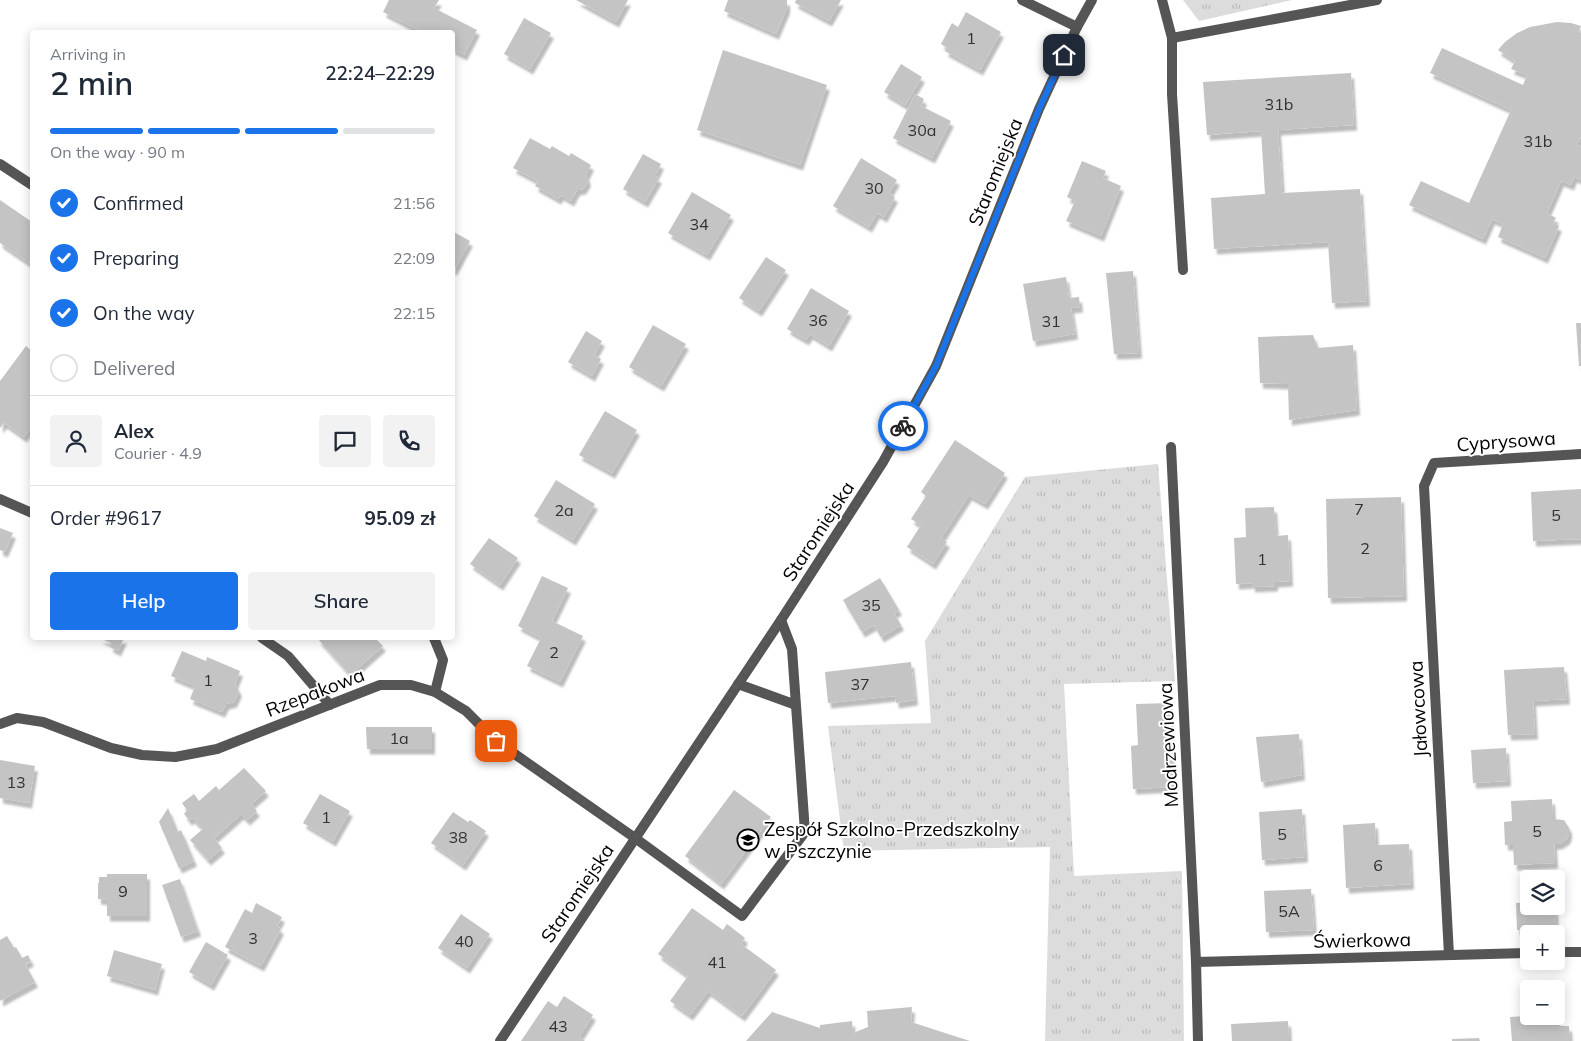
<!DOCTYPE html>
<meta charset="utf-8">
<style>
body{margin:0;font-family:Mulish,sans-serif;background:#f2f2f3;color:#1f2937;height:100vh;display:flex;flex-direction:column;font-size:19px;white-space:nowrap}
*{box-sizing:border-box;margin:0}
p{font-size:16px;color:#747a83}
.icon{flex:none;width:28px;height:28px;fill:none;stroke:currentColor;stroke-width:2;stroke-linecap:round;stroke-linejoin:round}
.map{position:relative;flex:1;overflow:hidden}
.panel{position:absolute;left:30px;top:30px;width:425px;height:610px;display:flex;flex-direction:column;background:#fff;border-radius:5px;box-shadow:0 2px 12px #0003}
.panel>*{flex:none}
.tools{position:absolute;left:1520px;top:870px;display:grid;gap:10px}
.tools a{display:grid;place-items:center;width:45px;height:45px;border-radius:5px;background:#fff;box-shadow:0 2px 12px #0003;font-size:25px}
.pin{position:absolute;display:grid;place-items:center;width:42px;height:42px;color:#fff;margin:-21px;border-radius:10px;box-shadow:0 2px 8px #0006}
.courier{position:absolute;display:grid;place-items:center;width:50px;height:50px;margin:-25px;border:4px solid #1a73e8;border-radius:50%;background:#fff;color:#222;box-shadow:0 1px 6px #0007}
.overview em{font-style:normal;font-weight:600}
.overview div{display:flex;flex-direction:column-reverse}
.overview{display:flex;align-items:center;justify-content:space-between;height:85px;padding:0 20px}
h1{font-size:32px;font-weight:600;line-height:38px}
.bar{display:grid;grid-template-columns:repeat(4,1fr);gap:8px 5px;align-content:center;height:60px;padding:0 20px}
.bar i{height:6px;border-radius:4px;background:#e0e1e3}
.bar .selected{background:#1a73e8}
.bar p{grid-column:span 4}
.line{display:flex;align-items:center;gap:12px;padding:0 20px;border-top:1px solid #e0e1e3}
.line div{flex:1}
.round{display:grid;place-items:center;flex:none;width:52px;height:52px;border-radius:5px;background:#f2f2f3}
ol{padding:0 20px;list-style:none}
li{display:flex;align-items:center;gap:15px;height:55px}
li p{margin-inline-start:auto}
li .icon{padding:5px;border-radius:50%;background:#1a73e8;color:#fff;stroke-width:4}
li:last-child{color:#747a83}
li i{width:28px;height:28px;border:2px solid #e0e1e3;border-radius:50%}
.primary-button{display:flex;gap:10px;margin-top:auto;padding:10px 20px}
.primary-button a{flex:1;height:58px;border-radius:5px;background:#1a73e8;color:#fff;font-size:20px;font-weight:600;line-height:58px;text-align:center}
.primary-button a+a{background:#f2f2f3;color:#1f2937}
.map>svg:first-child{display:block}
.grass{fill:url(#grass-tufts)}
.building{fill:#c4c4c4;filter:url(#shadow)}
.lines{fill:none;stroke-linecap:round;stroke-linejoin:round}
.service{stroke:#555;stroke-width:10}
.minor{stroke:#555;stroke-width:10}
.tertiary{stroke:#555;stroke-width:10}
.done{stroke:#595959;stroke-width:5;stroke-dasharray:0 9}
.route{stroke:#1a73e8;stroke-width:6}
.labels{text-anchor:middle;stroke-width:4;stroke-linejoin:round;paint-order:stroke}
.number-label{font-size:16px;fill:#313131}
.street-label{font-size:19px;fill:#000;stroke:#fff}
.poi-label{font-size:19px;fill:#000;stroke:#fff;text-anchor:start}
</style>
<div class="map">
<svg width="1581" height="1041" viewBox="0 0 1581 1041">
<defs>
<pattern id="grass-tufts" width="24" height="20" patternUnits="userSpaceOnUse" patternTransform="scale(1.25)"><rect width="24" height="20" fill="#dcdcdc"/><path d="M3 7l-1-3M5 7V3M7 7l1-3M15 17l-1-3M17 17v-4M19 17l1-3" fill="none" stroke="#bbb"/></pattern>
<filter id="shadow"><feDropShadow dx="3" dy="5.5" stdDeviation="1" flood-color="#0004"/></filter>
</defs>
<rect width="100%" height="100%" fill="#fff"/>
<path class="grass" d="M 1183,0 L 1292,0 L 1199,21 Z
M 1158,464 L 1175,681 L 1064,684 L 1074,876 L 1182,871 L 1184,1041 L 1045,1041 L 1050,847 L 844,851 L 828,726 L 931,723 L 925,641 L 1025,477 Z"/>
<path class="building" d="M 389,0 L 439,0 L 434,8 L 477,30 L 464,55 L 452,49 L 452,32 L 422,32 L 383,12 Z
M 576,0 L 628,0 L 616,22 Z
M 728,0 L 787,0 L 787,8 L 776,34 L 724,11 Z
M 796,0 L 841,0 L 829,21 L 795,3 Z
M 966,12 L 1001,32 L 980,70 L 945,51 L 947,48 L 941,44 L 952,23 L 958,27 Z
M 524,18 L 551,33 L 530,69 L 504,54 Z
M 1557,22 L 1571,23 L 1581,26 L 1579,32 L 1581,33 L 1581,137 L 1577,145 L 1581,147 L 1581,180 L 1574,177 L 1571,185 L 1561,181 L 1547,213 L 1556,218 L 1553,223 L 1559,226 L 1545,258 L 1498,237 L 1503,224 L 1492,219 L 1483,239 L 1409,205 L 1421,181 L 1469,203 L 1511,110 L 1430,73 L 1442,48 L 1523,85 L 1527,75 L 1511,69 L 1515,61 L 1498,50 L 1505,42 L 1517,33 L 1530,27 Z
M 723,50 L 827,85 L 800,165 L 697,130 Z
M 901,64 L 922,77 L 905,105 L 884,92 Z
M 1351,73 L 1354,125 L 1278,130 L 1282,193 L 1360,189 L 1367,301 L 1332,303 L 1328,242 L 1214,249 L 1211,198 L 1265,194 L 1261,131 L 1207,135 L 1203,82 Z
M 915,94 L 924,99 L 921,106 L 951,121 L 932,158 L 893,138 Z
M 530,138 L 550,149 L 552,146 L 569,156 L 571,153 L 591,165 L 586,175 L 588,181 L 583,189 L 577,190 L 571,201 L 561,195 L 558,199 L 535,186 L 538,181 L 513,168 Z
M 643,154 L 661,164 L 655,176 L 659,178 L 645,202 L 623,189 Z
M 861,158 L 897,180 L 889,193 L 895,197 L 884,217 L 877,213 L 869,227 L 833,206 Z
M 1082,161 L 1106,171 L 1103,178 L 1121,186 L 1101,236 L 1066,221 L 1075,201 L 1067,197 Z
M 692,192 L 731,215 L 707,255 L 668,233 Z
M 0,200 L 32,222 L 32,265 L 0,243 Z
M 452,231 L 470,241 L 454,270 L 452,269 Z
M 766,257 L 786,270 L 759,311 L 739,298 Z
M 1133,271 L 1139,353 L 1114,354 L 1106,273 Z
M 1066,277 L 1069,298 L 1079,297 L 1080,307 L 1071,308 L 1075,334 L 1033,341 L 1023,284 Z
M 811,288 L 849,311 L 829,346 L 810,334 L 806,340 L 787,329 Z
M 1576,323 L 1581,323 L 1581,366 L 1579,366 Z
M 653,325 L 686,344 L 661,386 L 629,367 Z
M 586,331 L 602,341 L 594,355 L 601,359 L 592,376 L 568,362 Z
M 1313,335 L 1318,348 L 1353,345 L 1357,410 L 1289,420 L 1288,384 L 1260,383 L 1258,337 Z
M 26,346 L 32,351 L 32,426 L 24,437 L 4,423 L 0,428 L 0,381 Z
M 605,411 L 637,430 L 612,473 L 579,455 Z
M 955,440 L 1005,473 L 985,504 L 969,495 L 941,538 L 947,542 L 933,564 L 907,547 L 921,525 L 911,519 L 926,496 L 921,492 Z
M 556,480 L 595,504 L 573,540 L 534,516 Z
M 1581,489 L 1581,539 L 1533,541 L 1531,492 Z
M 1401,497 L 1404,596 L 1328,598 L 1326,499 Z
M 1274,507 L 1276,536 L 1288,535 L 1290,581 L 1275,582 L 1275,586 L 1252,587 L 1252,583 L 1236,584 L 1234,538 L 1246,537 L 1245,508 Z
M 0,528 L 13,533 L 5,552 L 0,550 Z
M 489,538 L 518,558 L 500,585 L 470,564 Z
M 542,576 L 568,588 L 552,621 L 583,636 L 560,682 L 527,666 L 541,638 L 518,626 Z
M 880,578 L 899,610 L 894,613 L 901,625 L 881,637 L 874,625 L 862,632 L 843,600 Z
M 99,638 L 124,638 L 118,651 L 110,647 L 111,643 Z
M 320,638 L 375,638 L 383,646 L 350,675 L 318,639 Z
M 182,651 L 206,661 L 207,657 L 240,671 L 235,684 L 239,691 L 234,702 L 226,704 L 222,712 L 190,699 L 195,686 L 171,676 Z
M 911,662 L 915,700 L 896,703 L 895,696 L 828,703 L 825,672 Z
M 1564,667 L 1567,699 L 1533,701 L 1535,734 L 1508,735 L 1504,670 Z
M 1169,703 L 1173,787 L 1133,789 L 1131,746 L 1138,745 L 1136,704 Z
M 366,727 L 432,727 L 432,749 L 367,749 Z
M 1299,734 L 1302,775 L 1261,782 L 1256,737 Z
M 1506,748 L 1508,781 L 1473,783 L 1471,750 Z
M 0,760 L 35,766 L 29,803 L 0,798 Z
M 244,768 L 266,791 L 251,804 L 257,811 L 247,820 L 241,814 L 214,838 L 222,848 L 208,860 L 190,840 L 203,829 L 192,818 L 189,820 L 184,814 L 187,810 L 182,803 L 194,794 L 199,801 L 216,786 L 219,790 Z
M 734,790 L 771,817 L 721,884 L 685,856 Z
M 320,794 L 350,811 L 333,841 L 303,823 Z
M 1552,799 L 1553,819 L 1564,820 L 1569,828 L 1569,834 L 1567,839 L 1559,844 L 1554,844 L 1555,863 L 1514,865 L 1513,845 L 1505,845 L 1504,822 L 1512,821 L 1511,801 Z
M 168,808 L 178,832 L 181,830 L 194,861 L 179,868 L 159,822 Z
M 1302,809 L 1305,857 L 1262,860 L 1259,812 Z
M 453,812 L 468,822 L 470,820 L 486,831 L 463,865 L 431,843 Z
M 1375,823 L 1376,845 L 1409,844 L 1411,884 L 1346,888 L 1343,825 Z
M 107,874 L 147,874 L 147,916 L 107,916 L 107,900 L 98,899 L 98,883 L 99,883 L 99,877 L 107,877 Z
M 180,879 L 198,931 L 181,937 L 162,885 Z
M 1311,889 L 1314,930 L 1266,932 L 1264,891 Z
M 1529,902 L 1529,906 L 1555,906 L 1556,929 L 1517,930 L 1516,903 Z
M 256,903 L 282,917 L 277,926 L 281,929 L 261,966 L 225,947 L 245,909 L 252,913 Z
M 692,908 L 723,930 L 727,924 L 745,938 L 741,944 L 776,970 L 742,1016 L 708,991 L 690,1015 L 670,1001 L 688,976 L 658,954 Z
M 461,914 L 490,934 L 467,968 L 438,948 Z
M 7,936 L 14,948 L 16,947 L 22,958 L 28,955 L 31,961 L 25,964 L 35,982 L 0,1001 L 0,940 Z
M 206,942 L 228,955 L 211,985 L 189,972 Z
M 114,950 L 162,964 L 155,990 L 107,976 Z
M 564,996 L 593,1015 L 579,1037 L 585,1041 L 521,1041 L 548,1001 L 557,1007 Z
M 912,1007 L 911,1022 L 970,1041 L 746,1041 L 772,1012 L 820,1028 L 820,1025 L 852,1021 L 853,1033 L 868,1027 L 867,1011 Z
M 1529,1016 L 1557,1016 L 1557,1026 L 1569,1026 L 1570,1041 L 1512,1041 L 1510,1017 Z
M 1288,1021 L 1289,1041 L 1232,1041 L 1231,1024 Z
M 1479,1038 L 1480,1041 L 1452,1041 L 1452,1039 Z"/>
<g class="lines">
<path class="service" d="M 1172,38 L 1172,94 L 1183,270
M 0,164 L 32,185
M 434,638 L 443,660 L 435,692
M 738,684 L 796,705
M 635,838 L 742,916 L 805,832 L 792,649 L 781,620"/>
<path class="minor" d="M 1022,0 L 1077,27
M 1162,0 L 1172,38 L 1377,0
M 1171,447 L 1196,962 L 1198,1041
M 0,499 L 32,513
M 262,638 L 288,656 L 330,705
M 0,724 L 17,718 L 43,722 L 111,748 L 142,755 L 175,757 L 217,749 L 380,685 L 411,685 L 435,692 L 466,711 L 496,741 L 635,838
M 1556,952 L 1581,952
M 1449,955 L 1424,486 L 1434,463 L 1581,454
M 1196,962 L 1529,953"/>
<path class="tertiary" d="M 500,1041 L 781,620 L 883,462 L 936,366 L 1039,109 L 1077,27 L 1092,0"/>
</g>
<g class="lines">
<path class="done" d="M 496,741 L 635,838 L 854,508 L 883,462 L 903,426"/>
<path class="route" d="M 903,426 L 936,366 L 1039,109 L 1064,55"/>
</g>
<defs>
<g id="school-ring" transform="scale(1.125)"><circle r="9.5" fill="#fff" stroke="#000" stroke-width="1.5"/><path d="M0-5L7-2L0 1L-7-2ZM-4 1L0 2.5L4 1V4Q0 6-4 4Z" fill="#000"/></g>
</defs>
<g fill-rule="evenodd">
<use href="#school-ring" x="748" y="840"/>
</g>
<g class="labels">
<g class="number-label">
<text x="971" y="44">1</text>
<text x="1279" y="110">31b</text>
<text x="922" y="136">30a</text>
<text x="1538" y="147">31b</text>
<text x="874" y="194">30</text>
<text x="699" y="230">34</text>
<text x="818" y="326">36</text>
<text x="1051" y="327">31</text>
<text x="1359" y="515">7</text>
<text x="564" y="516">2a</text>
<text x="1556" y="521">5</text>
<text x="1365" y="554">2</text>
<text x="1262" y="565">1</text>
<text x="871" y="611">35</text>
<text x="554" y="658">2</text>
<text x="208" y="686">1</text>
<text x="860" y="690">37</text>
<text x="399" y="744">1a</text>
<text x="16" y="788">13</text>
<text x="326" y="823">1</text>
<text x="1537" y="837">5</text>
<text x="1282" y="840">5</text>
<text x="458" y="843">38</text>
<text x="1378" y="871">6</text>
<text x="123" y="897">9</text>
<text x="1289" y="917">5A</text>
<text x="253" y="944">3</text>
<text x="464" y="947">40</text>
<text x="717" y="968">41</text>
<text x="558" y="1032">43</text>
</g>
<g class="street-label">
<text transform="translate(995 172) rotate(-68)" y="7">Staromiejska</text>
<text transform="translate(1506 441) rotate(-4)" y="7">Cyprysowa</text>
<text transform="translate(818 531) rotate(-57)" y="7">Staromiejska</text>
<text transform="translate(315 692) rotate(-21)" y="7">Rzepakowa</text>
<text transform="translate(1418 709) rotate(-93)" y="7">Jałowcowa</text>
<text transform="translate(1168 745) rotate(-93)" y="7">Modrzewiowa</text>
<text transform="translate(577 893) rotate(-56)" y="7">Staromiejska</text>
<text transform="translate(1362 940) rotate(-1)" y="7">Świerkowa</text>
</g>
<g class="poi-label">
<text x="764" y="836">Zespół Szkolno-Przedszkolny<tspan x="764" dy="22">w Pszczynie</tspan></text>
</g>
</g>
</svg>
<div class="tools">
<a><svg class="icon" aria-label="layers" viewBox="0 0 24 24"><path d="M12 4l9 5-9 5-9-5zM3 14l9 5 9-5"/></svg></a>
<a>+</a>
<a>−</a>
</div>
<div class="pin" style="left:496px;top:741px;background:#ea580c"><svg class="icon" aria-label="bag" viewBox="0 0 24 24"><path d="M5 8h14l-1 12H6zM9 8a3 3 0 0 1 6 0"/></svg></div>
<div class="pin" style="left:1064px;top:55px;background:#1f2937"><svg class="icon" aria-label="home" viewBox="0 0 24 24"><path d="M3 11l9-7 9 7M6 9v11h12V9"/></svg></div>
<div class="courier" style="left:903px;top:426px"><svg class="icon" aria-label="bike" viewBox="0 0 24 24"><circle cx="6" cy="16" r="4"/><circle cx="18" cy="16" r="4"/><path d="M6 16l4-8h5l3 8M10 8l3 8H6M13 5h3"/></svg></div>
<section class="panel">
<div class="overview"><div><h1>2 min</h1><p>Arriving in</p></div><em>22:24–22:29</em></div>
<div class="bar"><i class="selected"></i><i class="selected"></i><i class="selected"></i><i></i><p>On the way · 90 m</p></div>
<ol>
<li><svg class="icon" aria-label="check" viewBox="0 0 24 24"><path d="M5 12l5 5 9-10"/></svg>Confirmed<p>21:56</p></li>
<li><svg class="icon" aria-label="check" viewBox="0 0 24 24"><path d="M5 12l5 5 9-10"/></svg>Preparing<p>22:09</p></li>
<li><svg class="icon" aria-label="check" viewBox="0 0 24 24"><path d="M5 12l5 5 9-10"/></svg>On the way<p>22:15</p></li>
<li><i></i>Delivered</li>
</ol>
<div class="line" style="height:90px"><a class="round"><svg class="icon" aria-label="person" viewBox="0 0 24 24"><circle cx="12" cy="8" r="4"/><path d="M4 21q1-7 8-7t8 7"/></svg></a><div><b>Alex</b><p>Courier · 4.9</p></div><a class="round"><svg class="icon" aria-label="chat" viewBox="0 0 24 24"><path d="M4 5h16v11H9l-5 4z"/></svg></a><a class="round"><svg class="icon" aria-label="phone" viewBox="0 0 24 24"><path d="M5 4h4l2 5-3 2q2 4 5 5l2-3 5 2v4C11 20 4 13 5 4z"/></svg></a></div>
<div class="line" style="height:65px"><div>Order #9617</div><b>95.09 zł</b></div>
<div class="primary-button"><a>Help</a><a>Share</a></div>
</section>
</div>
